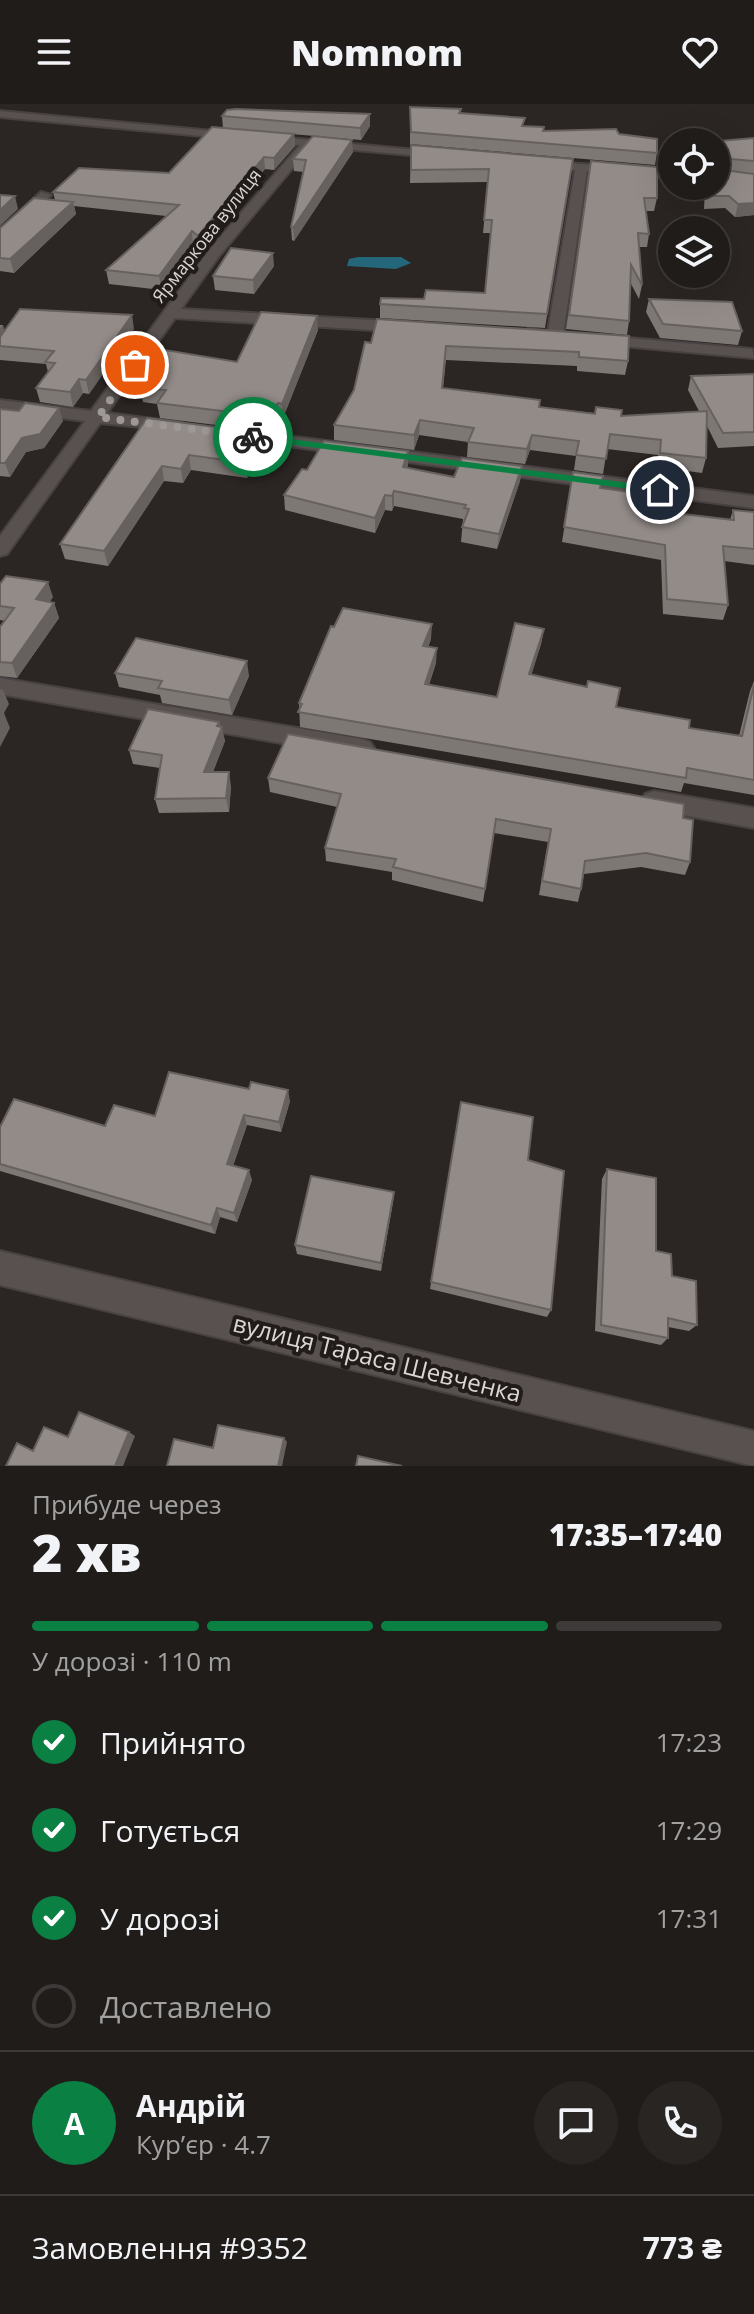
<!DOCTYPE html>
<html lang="uk">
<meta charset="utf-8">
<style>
body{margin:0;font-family:"Open Sans",sans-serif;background:#282523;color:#f1f3f6;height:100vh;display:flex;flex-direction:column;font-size:30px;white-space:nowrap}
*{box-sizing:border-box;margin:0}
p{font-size:26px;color:#a2a1a2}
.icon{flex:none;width:44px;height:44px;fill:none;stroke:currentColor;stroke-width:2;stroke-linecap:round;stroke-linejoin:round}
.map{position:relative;height:1362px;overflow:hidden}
.sheet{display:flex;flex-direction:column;background:#201c1a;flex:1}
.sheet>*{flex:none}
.buttons{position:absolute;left:658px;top:24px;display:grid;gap:16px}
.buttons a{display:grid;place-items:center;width:72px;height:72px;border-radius:50%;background:#201c1a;box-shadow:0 8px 32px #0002,0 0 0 2px #3d3a39;font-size:40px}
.pin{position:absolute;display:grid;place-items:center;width:68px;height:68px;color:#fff;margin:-34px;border:4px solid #fff;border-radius:50%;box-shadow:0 2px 8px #0007}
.courier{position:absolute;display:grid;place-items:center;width:80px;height:80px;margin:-40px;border:6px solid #0b8043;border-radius:50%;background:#fff;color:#222;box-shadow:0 2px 10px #0007}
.head em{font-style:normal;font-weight:800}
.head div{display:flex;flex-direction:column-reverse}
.head{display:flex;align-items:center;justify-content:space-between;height:136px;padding:0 32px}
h1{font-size:52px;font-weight:800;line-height:60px}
.bar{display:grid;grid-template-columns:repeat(4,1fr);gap:12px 8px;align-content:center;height:96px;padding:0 32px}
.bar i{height:10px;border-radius:6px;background:#3d3a39}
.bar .on{background:#0b8043}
.bar p{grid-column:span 4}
.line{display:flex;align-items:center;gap:20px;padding:0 32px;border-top:2px solid #3d3a39}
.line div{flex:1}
.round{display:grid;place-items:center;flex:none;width:84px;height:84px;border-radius:42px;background:#282523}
ol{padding:0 32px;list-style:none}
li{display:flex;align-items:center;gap:24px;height:88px}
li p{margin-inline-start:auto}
li .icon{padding:8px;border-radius:50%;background:#0b8043;color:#fff;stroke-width:4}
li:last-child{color:#a2a1a2}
li i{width:44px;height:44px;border:4px solid #3d3a39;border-radius:50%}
header{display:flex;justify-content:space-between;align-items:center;height:104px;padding:0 32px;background:#201c1a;font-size:36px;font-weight:800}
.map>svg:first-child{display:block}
.water{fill:#24677b}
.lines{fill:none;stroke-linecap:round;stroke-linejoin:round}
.street-casing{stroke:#474241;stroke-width:4}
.street{fill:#58514f;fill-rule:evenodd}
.wall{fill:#7e7875}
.shaded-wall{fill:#66615f}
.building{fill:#928b88;stroke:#66615f;stroke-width:2}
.route{fill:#0b8043}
.done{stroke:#9d9896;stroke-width:8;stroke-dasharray:0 14.4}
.labels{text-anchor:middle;stroke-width:8;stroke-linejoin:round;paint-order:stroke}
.far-street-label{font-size:18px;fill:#dad6d4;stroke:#211c1a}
.near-street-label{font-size:24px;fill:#dad6d4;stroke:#211c1a}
</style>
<header><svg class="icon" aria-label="menu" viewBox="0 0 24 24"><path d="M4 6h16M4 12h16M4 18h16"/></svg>Nomnom<svg class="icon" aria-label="heart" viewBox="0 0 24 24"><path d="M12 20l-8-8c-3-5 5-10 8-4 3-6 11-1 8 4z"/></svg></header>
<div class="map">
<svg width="754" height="1362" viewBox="0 0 754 1362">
<rect width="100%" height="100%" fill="#2b2523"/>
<path class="water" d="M 358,153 L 401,153 L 411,159 L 396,165 L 347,162 L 349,155 Z"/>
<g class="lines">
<g class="street-casing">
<path id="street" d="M 0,7 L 448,49 L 448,53 L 444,54 L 311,42 L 219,152 L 181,205 L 407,218 L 415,223 L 407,228 L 175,214 L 107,309 L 176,318 L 182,319 L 182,327 L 100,319 L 7,450 L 0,452 L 0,432 L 85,317 L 0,306 L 0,296 L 91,307 L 209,146 L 300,41 L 0,13 Z
M 536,57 L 672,66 L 672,74 L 587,67 L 563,232 C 553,239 530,237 520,230 L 528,225 L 548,227 L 575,66 L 540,64 L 536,63 Z
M 41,88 L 51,91 L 0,137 L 0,126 Z
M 595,231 L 752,245 L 754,254 L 590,239 L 587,236 Z
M 233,325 L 754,392 L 754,404 L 227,334 L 224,330 Z
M 0,574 L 362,635 L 370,638 L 374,644 L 370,650 L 362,653 L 0,590 Z
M 654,687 L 754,704 L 754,724 L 645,704 L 642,697 L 645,690 Z
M 0,1147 L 754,1327 L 754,1362 L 0,1181 Z"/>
</g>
<use href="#street" class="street"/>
</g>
<path class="wall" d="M 410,3 L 461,5 L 461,9 L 543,27 L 619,30 L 657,49 L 655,61 L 410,40 Z
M 222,12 L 370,22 L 361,36 L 223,24 Z
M 294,30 L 295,42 L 274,66 L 265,65 L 200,145 L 193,141 L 162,186 L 109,180 L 106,166 L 166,112 L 74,102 L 76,110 L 14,169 L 0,167 L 0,124 L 55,96 L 53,88 L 169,69 Z
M 754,34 L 754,111 L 735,113 L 725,104 L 704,105 L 705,82 L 716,82 L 716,38 Z
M 411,41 L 573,55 L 545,224 L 380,214 L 380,200 L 485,189 L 491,129 L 483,129 L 488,78 L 410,79 Z
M 353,48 L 294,137 L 292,136 L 291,123 L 304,68 L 294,67 L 293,55 Z
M 591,57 L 657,94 L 654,107 L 646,107 L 649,130 L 647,143 L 639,143 L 642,181 L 639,195 L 630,178 L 629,217 L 627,231 L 566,225 Z
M 274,162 L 254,190 L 215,186 L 213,172 Z
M 649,195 L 742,227 L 738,241 L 660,234 L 646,208 Z
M 0,221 L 3,221 L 4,227 L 134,225 L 89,290 L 83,289 L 73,303 L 40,298 L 36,284 L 48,268 L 46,260 L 0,256 Z
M 318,226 L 283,314 L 279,314 L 271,328 L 160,314 L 157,300 L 143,298 L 140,284 L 237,258 Z
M 629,232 L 628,257 L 625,271 L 577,267 L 577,262 L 446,256 L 443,284 L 540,303 L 621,312 L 699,307 L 688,286 L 691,272 L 754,270 L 754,342 L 718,344 L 707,322 L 706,354 L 702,369 L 657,363 L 658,351 L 607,345 L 603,370 L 574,366 L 576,352 L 530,346 L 525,360 L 467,353 L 468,338 L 419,331 L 414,346 L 334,336 L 334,321 L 354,286 L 365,238 Z
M 0,305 L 63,317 L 44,344 L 26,348 L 10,373 L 0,372 Z
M 147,314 L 263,343 L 247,374 L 191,366 L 183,379 L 164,377 L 108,462 L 65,455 L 60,440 Z
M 408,362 L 407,364 L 454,373 L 522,362 L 520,377 L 497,445 L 461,438 L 463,415 L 394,402 L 392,407 L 385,406 L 375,429 L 285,406 L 284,391 L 307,366 Z
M 573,368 L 600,384 L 674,409 L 730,416 L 733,406 L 754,408 L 754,461 L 724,457 L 728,501 L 723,516 L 663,510 L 661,456 L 562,438 Z
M 0,480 L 53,493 L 49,498 L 54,499 L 59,514 L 17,574 L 0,572 L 0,523 L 5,517 L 0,516 Z
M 544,525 L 541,540 L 531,571 L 616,603 L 689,624 L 739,632 L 750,587 L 754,577 L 754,691 L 684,679 L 681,688 L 300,623 L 299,599 L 431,535 L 428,543 L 436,559 L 429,581 L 497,593 Z
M 115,569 L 249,572 L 232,611 L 162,599 L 160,591 L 119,583 Z
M 219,618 L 225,637 L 213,668 L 231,682 L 229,708 L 159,709 L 155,695 L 160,664 L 133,660 L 129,646 Z
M 268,674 L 683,714 L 690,758 L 685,771 L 641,763 L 584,770 L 581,785 L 578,798 L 539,791 L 548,738 L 494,729 L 483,798 L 392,776 L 392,768 L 326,757 L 325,744 L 337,703 L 270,688 Z
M 290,997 L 281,1028 L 247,1021 L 233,1062 L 252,1076 L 237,1118 L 220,1113 L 215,1130 L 0,1067 L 0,1023 L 105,1022 L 155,1012 Z
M 461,998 L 528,1056 L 551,1206 L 547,1213 L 430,1185 Z
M 607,1065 L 672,1172 L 697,1221 L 689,1227 L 668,1223 L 668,1234 L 661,1241 L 595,1227 L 602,1075 Z
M 394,1088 L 393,1097 L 381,1167 L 297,1150 L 295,1141 Z"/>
<path class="shaded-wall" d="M 370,10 L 370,22 L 361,36 L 360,24 Z
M 294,30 L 295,42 L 274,66 L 274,54 Z
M 352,36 L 353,48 L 294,137 L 293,124 Z
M 264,53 L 265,65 L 200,145 L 198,132 Z
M 15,92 L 18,105 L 0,122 L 0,106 Z
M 73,98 L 76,110 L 14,169 L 10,155 Z
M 754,99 L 754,111 L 735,113 L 738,100 Z
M 192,127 L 193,141 L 162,186 L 159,172 Z
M 273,149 L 274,162 L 254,190 L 253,176 Z
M 132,211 L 134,225 L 89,290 L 86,276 Z
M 317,212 L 318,226 L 283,314 L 282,300 Z
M 3,221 L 6,234 L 0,242 L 0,224 Z
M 79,275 L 83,289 L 73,303 L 70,288 Z
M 278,299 L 279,314 L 271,328 L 270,313 Z
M 59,304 L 63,317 L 44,344 L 26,348 L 10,373 L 5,359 L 22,334 Z
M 420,316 L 419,331 L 414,346 L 414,331 Z
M 262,329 L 263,343 L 247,374 L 246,359 Z
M 532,331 L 530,346 L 525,360 L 527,345 Z
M 408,347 L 408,362 L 402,377 L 403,363 Z
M 189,351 L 191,366 L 183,379 L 181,365 Z
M 162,362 L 164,377 L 108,462 L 104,447 Z
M 522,362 L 520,377 L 497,445 L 499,430 Z
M 394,387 L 394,402 L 392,407 L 392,392 Z
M 385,391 L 385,406 L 375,429 L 375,414 Z
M 48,478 L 53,493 L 42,510 L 36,495 Z
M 54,499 L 59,514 L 17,574 L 12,559 Z
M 432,520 L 431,535 L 423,557 L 423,542 Z
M 544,525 L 541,540 L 527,585 L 529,570 Z
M 437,544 L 436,559 L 424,595 L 425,580 Z
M 247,557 L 249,572 L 232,611 L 229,596 Z
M 0,585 L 3,586 L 9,600 L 4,609 L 10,624 L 0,643 Z
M 219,618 L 221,627 L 222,623 L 225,637 L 207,682 L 204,668 Z
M 229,668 L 231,682 L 229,708 L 226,694 Z
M 288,986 L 290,997 L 281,1028 L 279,1018 Z
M 244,1011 L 247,1021 L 230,1070 L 227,1060 Z
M 249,1066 L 252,1076 L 237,1118 L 234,1109 Z
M 394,1088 L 393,1097 L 381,1167 L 381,1159 Z
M 217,1104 L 220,1113 L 215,1130 L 211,1121 Z
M 129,1328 L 135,1332 L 123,1362 L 115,1362 Z
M 284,1334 L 287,1338 L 282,1362 L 278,1362 Z"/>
<path class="building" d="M 410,3 L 461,5 L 459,9 L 525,14 L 522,22 L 544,23 L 543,27 L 616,25 L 619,30 L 657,35 L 657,49 L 411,28 Z
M 236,5 L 370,10 L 360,24 L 222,12 L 227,6 Z
M 212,23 L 294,30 L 274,54 L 264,53 L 198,132 L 192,127 L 159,172 L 106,166 L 179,101 L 53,88 L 79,64 L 169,69 Z
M 313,32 L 352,36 L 293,124 L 291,123 L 306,56 L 293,55 Z
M 754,34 L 754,57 L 719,54 L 716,64 L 716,38 L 708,38 Z
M 411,41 L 573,55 L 547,210 L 380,200 L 381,194 L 424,195 L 426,186 L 485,189 L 492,116 L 484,116 L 489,65 L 411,66 Z
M 591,57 L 657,63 L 657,94 L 644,94 L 649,130 L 638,129 L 642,181 L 631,161 L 629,217 L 569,211 Z
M 716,65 L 754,70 L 754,99 L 738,100 L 729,92 L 707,92 L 707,82 L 716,82 Z
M 0,91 L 15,92 L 0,106 Z
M 34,94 L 73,98 L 10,155 L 0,154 L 0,124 Z
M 231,144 L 273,149 L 253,176 L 213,172 Z
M 649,195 L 732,198 L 742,227 L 663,220 Z
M 20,205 L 132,211 L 86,276 L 79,275 L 70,288 L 36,284 L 55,259 L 45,258 L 54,247 L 0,242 L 0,233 Z
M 261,208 L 317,212 L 282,300 L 278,299 L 270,313 L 157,299 L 166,286 L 140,284 L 165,246 L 237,258 Z
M 377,215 L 629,232 L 628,257 L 579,253 L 579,248 L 446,242 L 442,284 L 540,296 L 539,303 L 595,310 L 596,303 L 622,306 L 621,312 L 707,307 L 706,354 L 660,349 L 661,336 L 610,330 L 606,355 L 576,351 L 579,337 L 532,331 L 527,345 L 468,338 L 474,324 L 420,316 L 414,331 L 334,321 L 354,286 L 365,238 L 371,239 Z
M 754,270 L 754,328 L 723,329 L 691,272 Z
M 25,299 L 59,304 L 40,330 L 22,334 L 5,359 L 0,359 L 0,305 L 19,307 Z
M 147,314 L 262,329 L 246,359 L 189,351 L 181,365 L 162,362 L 104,447 L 60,440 Z
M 324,337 L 408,347 L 403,363 L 454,373 L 462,354 L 522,362 L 499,430 L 462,423 L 469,405 L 464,404 L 466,401 L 394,387 L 392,392 L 385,391 L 375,414 L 284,391 L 302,365 L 307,366 Z
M 573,368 L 603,372 L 600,384 L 675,394 L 674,409 L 734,416 L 733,406 L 754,408 L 754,445 L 723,442 L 728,501 L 667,495 L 665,441 L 564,423 Z
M 6,472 L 48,478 L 36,495 L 54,499 L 12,559 L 0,558 L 0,523 L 14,504 L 0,502 L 0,480 Z
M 343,504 L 432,520 L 423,542 L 437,544 L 425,580 L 497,593 L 515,519 L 544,525 L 529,570 L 587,583 L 588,577 L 620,584 L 616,603 L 690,616 L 689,624 L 742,632 L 754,581 L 754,676 L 687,664 L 686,674 L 298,608 L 302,600 L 299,599 L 331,522 L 334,523 Z
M 136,534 L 247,557 L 229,596 L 158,584 L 162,577 L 115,569 Z
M 148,605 L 219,618 L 217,622 L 222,623 L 204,668 L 229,668 L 226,694 L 155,695 L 162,651 L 129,646 Z
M 288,630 L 684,700 L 683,714 L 693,716 L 690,758 L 646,749 L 585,757 L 581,785 L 542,777 L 551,725 L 496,715 L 485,785 L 393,763 L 396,755 L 325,744 L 341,690 L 268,674 Z
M 169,968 L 249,985 L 251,978 L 288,986 L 279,1018 L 244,1011 L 227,1060 L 249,1066 L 234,1109 L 217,1104 L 211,1121 L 0,1060 L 0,1023 L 14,995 L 105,1022 L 114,1001 L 155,1012 Z
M 461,998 L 533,1013 L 528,1056 L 564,1067 L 551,1206 L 431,1178 Z
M 607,1065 L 656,1074 L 656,1147 L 671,1150 L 672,1172 L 696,1177 L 697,1221 L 668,1214 L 668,1234 L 601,1221 Z
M 311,1072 L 394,1088 L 381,1159 L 295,1141 Z
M 79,1308 L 129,1328 L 115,1362 L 6,1362 L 17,1339 L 33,1347 L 44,1323 L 68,1333 Z
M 218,1321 L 284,1334 L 278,1362 L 167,1362 L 174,1335 L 213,1344 Z
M 358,1352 L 402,1362 L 356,1362 Z"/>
<path class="route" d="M 253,330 L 660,383 L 665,386 L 660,389 L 249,335 Z"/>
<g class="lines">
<path class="done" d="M 135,261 L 98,313 L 253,333"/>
</g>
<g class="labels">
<g class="far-street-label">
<text transform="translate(207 132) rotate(-52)" y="6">Ярмаркова вулиця</text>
</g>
<g class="near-street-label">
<text transform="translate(377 1255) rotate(14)" y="8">вулиця Тараса Шевченка</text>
</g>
</g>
</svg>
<div class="buttons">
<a><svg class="icon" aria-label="locate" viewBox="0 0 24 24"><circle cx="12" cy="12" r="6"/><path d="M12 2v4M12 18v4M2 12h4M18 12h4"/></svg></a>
<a><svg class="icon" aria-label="layers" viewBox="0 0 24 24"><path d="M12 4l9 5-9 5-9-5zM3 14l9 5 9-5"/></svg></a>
</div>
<div class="pin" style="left:135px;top:261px;background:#ea580c"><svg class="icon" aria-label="bag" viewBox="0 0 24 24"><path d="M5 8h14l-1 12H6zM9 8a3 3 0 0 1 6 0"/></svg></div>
<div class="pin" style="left:660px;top:386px;background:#1f2937"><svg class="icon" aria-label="home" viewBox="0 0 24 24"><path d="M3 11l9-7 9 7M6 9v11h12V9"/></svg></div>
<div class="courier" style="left:253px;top:333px"><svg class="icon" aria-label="bike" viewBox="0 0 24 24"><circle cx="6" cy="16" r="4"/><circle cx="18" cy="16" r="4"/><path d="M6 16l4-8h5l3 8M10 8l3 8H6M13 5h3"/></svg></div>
</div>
<section class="sheet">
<div class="head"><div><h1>2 хв</h1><p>Прибуде через</p></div><em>17:35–17:40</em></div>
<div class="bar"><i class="on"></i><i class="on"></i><i class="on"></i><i></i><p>У дорозі · 110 m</p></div>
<ol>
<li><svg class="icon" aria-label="check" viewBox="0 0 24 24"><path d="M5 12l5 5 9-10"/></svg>Прийнято<p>17:23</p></li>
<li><svg class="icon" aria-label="check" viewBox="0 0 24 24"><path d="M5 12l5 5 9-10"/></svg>Готується<p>17:29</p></li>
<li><svg class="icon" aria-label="check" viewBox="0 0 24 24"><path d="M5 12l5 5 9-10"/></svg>У дорозі<p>17:31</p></li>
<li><i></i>Доставлено</li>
</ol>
<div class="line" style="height:144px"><b class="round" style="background:#0b8043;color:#fff">А</b><div><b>Андрій</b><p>Кур’єр · 4.7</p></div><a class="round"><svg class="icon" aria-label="chat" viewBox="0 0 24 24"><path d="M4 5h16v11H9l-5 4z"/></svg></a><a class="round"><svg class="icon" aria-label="phone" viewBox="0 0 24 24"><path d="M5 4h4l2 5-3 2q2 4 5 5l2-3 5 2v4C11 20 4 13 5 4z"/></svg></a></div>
<div class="line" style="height:104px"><div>Замовлення #9352</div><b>773 ₴</b></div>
</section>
